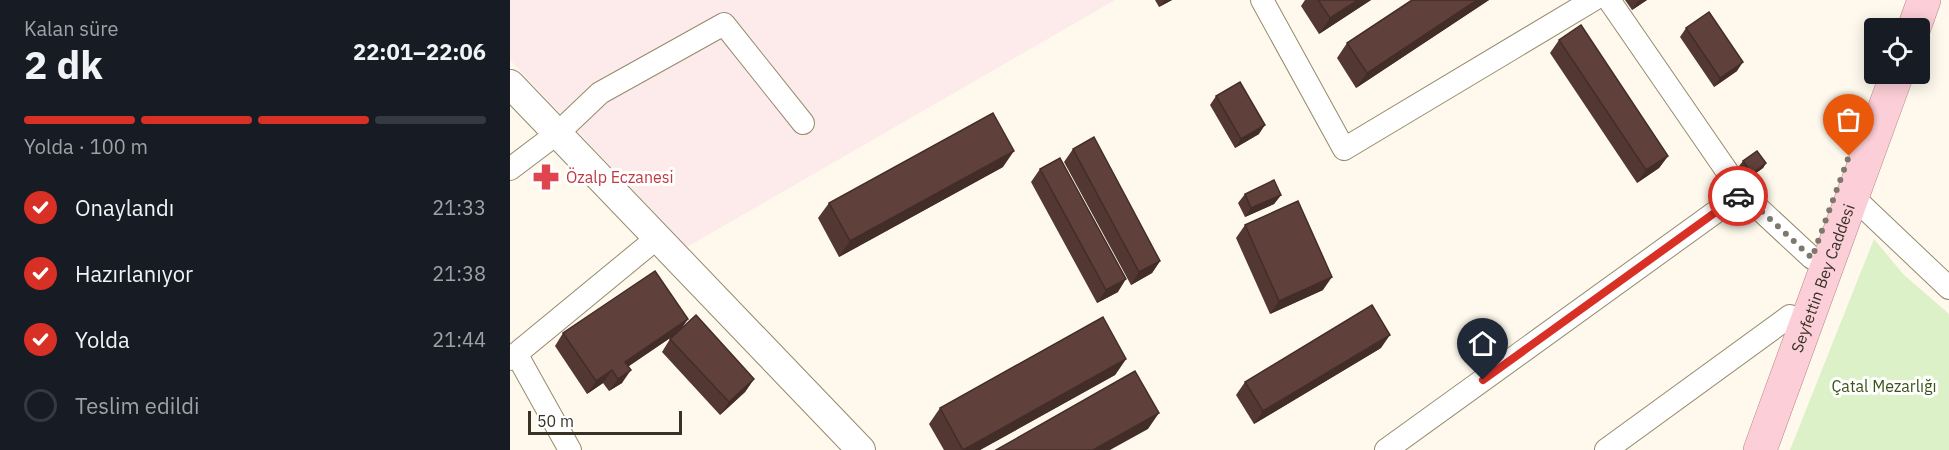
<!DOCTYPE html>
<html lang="tr">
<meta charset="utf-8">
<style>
body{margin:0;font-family:"IBM Plex Sans",sans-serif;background:#242831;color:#f1f3f6;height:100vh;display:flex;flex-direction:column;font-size:22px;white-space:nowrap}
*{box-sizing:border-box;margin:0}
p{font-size:20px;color:#9ea1a6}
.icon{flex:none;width:33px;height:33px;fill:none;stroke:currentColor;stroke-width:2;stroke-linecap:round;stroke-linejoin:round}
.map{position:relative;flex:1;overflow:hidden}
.panel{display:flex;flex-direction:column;background:#171b24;width:510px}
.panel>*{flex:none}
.controls{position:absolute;left:1354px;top:18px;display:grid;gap:12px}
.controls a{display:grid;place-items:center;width:66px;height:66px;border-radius:6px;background:#171b24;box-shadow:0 3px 15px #0003;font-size:30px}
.scale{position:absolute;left:18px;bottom:15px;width:154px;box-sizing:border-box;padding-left:6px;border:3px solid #373225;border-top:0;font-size:16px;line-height:21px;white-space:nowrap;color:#373225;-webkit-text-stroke:4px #fff;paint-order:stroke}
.pin{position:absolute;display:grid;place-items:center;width:51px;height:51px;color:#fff;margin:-62px -26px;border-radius:50% 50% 50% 0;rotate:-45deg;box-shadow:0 0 6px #0007}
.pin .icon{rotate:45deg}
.courier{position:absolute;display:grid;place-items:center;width:60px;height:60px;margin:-30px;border:4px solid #d93025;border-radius:50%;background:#fff;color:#222;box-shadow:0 2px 8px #0007}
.overview em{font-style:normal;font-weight:700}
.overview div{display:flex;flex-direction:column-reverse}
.overview{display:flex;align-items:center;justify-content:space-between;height:102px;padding:0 24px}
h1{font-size:39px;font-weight:700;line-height:45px}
.bar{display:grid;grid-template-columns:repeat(4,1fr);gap:9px 6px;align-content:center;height:72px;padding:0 24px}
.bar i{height:8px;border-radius:4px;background:#363941}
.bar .selected{background:#d93025}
.bar p{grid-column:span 4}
ol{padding:0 24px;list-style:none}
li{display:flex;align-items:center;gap:18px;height:66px}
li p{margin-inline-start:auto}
li .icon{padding:6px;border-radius:50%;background:#d93025;color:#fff;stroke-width:4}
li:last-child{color:#9ea1a6}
li i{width:33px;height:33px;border:3px solid #363941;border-radius:50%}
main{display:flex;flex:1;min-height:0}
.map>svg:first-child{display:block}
.medical{fill:#fcebea}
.green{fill:#dcf1c8}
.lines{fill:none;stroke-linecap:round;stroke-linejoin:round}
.minor-casing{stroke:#958a6b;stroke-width:24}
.tertiary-casing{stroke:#958a6b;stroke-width:30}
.primary-casing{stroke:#b68387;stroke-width:34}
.minor{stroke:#fff;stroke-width:22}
.tertiary{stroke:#fff;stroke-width:28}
.primary{stroke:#fcced7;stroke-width:33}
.wall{fill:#533732}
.shaded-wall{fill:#432d29}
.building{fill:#60403a;stroke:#432d29;stroke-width:1.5}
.done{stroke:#7d786b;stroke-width:6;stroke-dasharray:0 10.8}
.route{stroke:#d93025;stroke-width:8}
.labels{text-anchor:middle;stroke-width:6;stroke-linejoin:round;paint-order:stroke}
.health-label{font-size:16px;fill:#be3a42;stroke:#fff;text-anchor:start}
.street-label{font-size:16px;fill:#373225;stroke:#fff}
.park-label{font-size:16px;fill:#3b5518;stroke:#fff}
</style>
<main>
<section class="panel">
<div class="overview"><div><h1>2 dk</h1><p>Kalan süre</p></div><em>22:01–22:06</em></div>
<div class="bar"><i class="selected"></i><i class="selected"></i><i class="selected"></i><i></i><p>Yolda · 100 m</p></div>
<ol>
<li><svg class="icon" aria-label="check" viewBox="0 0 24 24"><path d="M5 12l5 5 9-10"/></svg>Onaylandı<p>21:33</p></li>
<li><svg class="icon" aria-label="check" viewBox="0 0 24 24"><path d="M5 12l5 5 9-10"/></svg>Hazırlanıyor<p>21:38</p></li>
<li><svg class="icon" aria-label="check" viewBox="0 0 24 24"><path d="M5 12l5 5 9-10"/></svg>Yolda<p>21:44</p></li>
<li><i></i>Teslim edildi</li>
</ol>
</section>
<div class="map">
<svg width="1439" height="450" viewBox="0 0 1439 450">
<rect width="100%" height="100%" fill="#fef9ec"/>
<path class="medical" d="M 0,0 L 605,0 L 177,247 L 0,60 Z"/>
<path class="green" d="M 1364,239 L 1393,274 L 1439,314 L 1439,450 L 1280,450 Z"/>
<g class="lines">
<g class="minor-casing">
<path id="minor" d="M 752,0 L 834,149 L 1083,0
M 1099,0 L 1232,193 L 1302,258
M 0,169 L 49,132 L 90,93 L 214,24 L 293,123
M 1343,197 L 1439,288
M 7,355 L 60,450
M 0,359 L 147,238
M 876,450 L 1232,193
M 1096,450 L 1280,316"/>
</g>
<g class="tertiary-casing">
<path id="tertiary" d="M 0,84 L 351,450"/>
</g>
<g class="primary-casing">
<g id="primary">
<path d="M 1404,28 L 1414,0"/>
<path id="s1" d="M 1250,450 L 1387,74"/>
</g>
</g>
<use href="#minor" class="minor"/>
<use href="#tertiary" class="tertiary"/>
<use href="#primary" class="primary"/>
</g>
<path class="wall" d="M 645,0 L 662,0 L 649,7 Z
M 795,0 L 861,0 L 809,34 L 791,6 Z
M 902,0 L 979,0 L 846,88 L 827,58 L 837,43 Z
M 1115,0 L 1137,0 L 1122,10 Z
M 1176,28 L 1227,71 L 1204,87 L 1170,37 Z
M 1049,40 L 1158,156 L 1149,168 L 1127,183 L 1040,53 Z
M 706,96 L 749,134 L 725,148 L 700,105 Z
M 563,149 L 650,261 L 642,273 L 621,285 L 554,162 Z
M 1233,161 L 1256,163 L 1253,168 L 1239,178 L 1229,166 Z
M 493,167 L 329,257 L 308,218 L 319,203 Z
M 530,169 L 608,292 L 587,303 L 521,182 Z
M 735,194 L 771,195 L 764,204 L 735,217 L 728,203 Z
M 735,225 L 813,290 L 760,314 L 726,238 Z
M 178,319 L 170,330 L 244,379 L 235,392 L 210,415 L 152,352 L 160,339 L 166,334 L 118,366 L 112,383 L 99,391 L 93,383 L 77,394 L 45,346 L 53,333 Z
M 871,348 L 744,424 L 726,395 L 735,382 Z
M 616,359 L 605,375 L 470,450 L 434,450 L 419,424 L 430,408 Z"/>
<path class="shaded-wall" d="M 655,0 L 662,0 L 649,7 Z
M 848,0 L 861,0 L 809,34 L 820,18 Z
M 967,0 L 979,0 L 846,88 L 857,73 Z
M 1130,0 L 1137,0 L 1122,10 L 1128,1 Z
M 1233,62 L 1227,71 L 1204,87 L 1210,78 Z
M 755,125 L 749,134 L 725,148 L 731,139 Z
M 504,151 L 493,167 L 329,257 L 340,241 Z
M 1158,156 L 1149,168 L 1127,183 L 1136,170 Z
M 1256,163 L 1253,168 L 1239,178 L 1242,174 Z
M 771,195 L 764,204 L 735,217 L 741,208 Z
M 650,261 L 642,273 L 621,285 L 629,272 Z
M 822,277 L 813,290 L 760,314 L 769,301 Z
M 616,279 L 608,292 L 587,303 L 596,290 Z
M 178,319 L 169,332 L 106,375 L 115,362 Z
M 880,335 L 871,348 L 744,424 L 753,411 Z
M 616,359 L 605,375 L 470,450 L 454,450 Z
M 102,370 L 93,383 L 77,394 L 86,381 Z
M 121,370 L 112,383 L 99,391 L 108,379 Z
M 244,379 L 235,392 L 210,415 L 219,402 Z
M 649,413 L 638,429 L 600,450 L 583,450 Z"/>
<path class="building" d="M 808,0 L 848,0 L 820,18 Z
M 902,0 L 967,0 L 857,73 L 837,43 Z
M 1199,12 L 1233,62 L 1210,78 L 1176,28 Z
M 1071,25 L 1158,156 L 1136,170 L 1049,40 Z
M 730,82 L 755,125 L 731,139 L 706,96 Z
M 483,113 L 504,151 L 340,241 L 319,203 Z
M 584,137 L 650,261 L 629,272 L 563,149 Z
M 1247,151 L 1256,163 L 1242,174 L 1233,161 Z
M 550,158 L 616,279 L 596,290 L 530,169 Z
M 764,180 L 771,195 L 741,208 L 735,194 Z
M 788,201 L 822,277 L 769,301 L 735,225 Z
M 145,271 L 178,319 L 115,362 L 121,370 L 108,379 L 102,370 L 86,381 L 53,333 Z
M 862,305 L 880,335 L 753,411 L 735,382 Z
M 186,315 L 244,379 L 219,402 L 160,339 Z
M 593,317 L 616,359 L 453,450 L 430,408 Z
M 625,371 L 649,413 L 583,450 L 486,450 Z"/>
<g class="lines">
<path class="done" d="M 1228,196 L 1232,193 L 1302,258 L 1339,156"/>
<path class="route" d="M 973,380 L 1228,196"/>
</g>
<defs>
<g id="pharmacy-bare" transform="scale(2.07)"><path d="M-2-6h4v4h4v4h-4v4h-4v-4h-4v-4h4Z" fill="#e0444e" stroke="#fff" stroke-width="2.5" paint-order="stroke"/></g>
</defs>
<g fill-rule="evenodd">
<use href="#pharmacy-bare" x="36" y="177"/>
</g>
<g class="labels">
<g class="health-label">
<text x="56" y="183">Özalp Eczanesi</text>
</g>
<g class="street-label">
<text dy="6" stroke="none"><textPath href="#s1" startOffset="183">Seyfettin Bey Caddesi</textPath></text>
</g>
<g class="park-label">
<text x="1374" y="392">Çatal Mezarlığı</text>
</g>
</g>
</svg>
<div class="controls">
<a><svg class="icon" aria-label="locate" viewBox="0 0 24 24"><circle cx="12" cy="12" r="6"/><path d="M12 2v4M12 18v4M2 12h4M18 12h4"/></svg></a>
</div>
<div class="scale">50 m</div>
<div class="pin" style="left:1339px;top:156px;background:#ea580c"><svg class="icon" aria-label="bag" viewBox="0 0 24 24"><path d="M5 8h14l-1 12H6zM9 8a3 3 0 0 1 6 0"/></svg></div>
<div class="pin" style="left:973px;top:380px;background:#1f2937"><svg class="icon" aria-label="home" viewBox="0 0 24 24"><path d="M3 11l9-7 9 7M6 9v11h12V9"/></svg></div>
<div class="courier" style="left:1228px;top:196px"><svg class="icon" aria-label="car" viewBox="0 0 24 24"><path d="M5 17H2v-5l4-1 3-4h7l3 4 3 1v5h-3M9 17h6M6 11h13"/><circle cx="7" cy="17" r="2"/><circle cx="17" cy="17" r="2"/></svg></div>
</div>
</main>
